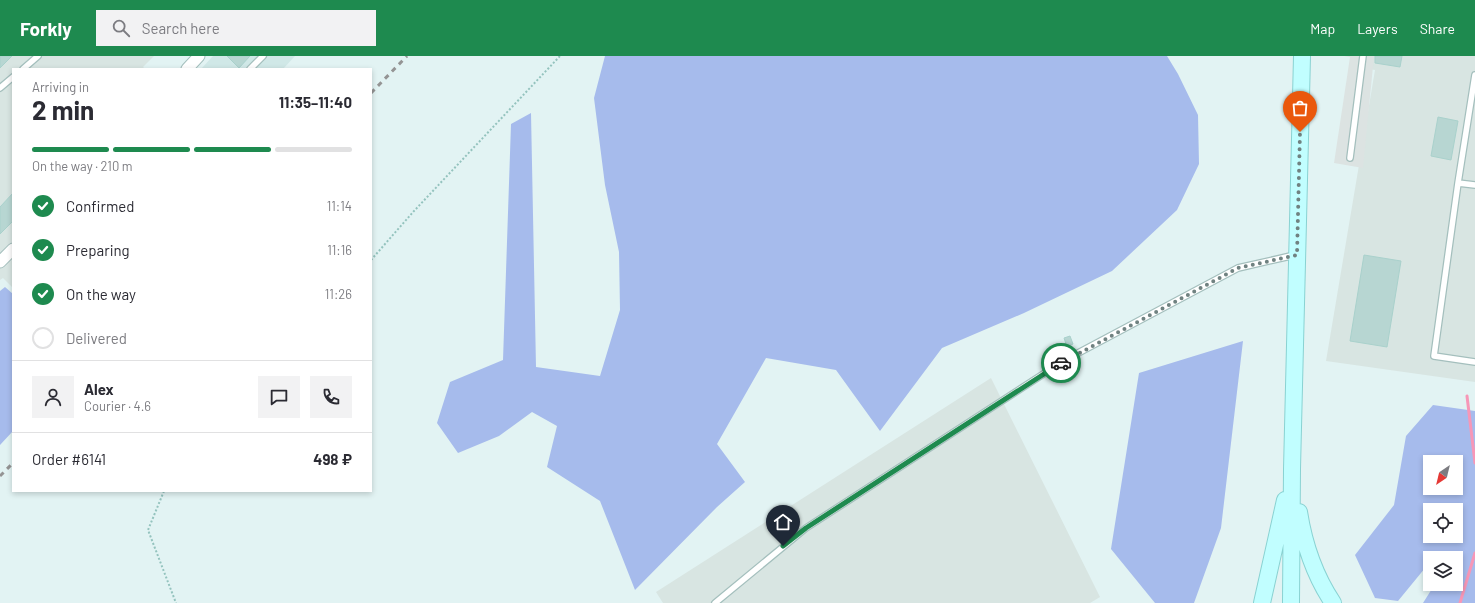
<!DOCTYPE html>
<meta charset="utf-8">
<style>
body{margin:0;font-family:Barlow,sans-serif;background:#f2f2f3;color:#2b2b33;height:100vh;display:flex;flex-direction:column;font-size:15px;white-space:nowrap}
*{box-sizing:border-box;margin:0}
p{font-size:13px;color:#7c7c81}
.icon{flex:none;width:22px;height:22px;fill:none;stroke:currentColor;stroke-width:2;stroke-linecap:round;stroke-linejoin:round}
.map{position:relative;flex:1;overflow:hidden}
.details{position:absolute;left:12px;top:12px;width:360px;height:424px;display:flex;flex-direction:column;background:#fff;border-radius:0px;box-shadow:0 2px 6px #0003}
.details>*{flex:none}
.needle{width:26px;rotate:215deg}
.buttons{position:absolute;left:1423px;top:399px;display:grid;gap:8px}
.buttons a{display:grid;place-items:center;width:40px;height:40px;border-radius:0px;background:#fff;box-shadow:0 2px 6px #0003;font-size:20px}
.pin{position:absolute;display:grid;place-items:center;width:34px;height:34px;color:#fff;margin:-41px -17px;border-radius:50% 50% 50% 0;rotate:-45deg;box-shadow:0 0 4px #0007}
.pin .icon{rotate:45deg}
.courier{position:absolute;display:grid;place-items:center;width:40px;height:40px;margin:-20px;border:3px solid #1e8a4f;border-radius:50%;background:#fff;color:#222;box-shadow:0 1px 5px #0007}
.head em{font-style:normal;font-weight:700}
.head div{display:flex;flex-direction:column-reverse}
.head{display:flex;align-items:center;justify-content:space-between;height:68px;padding:0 20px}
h1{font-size:26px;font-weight:700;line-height:30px}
.bar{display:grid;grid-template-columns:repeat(4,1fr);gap:6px 4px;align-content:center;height:48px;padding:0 20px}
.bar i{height:5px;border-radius:3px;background:#e1e1e2}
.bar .active{background:#1e8a4f}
.bar p{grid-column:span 4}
.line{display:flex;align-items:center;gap:10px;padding:0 20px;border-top:1px solid #e1e1e2}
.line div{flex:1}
.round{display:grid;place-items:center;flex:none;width:42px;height:42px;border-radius:0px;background:#f2f2f3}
ol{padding:0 20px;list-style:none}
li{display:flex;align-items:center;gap:12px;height:44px}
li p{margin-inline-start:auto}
li .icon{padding:4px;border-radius:50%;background:#1e8a4f;color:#fff;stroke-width:4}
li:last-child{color:#7c7c81}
li i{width:22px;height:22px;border:2px solid #e1e1e2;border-radius:50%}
header{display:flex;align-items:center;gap:24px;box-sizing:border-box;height:56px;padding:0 20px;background:#1e8a4f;color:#fff}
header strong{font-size:19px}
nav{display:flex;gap:22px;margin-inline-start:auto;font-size:14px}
.search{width:280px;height:36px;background:#f2f2f3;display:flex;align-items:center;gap:10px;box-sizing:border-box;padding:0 14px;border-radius:0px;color:#7c7c81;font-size:15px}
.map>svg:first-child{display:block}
.residential{fill:#d0e8e7}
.industrial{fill:#d8e5e2}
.green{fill:#a6bbec;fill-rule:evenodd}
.parking{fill:#dce3e2}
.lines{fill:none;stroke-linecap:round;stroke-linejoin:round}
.stream{stroke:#f797b7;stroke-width:3}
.building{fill:#b7d6d2;stroke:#a9d1cc}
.lane-casing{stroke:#a4bfbd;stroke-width:8}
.street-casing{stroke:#a4bfbd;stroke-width:13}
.secondary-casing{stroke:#89d2d2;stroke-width:18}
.path{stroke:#94c3be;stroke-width:2;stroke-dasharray:2 2;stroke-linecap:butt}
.lane{stroke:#fff;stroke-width:5.5}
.street{stroke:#fff;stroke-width:11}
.secondary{stroke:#c1feff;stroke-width:16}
.rail{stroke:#949494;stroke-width:3;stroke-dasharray:5 5;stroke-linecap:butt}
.done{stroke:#708281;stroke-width:4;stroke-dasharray:0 7.2}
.route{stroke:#1e8a4f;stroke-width:5}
</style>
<header>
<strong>Forkly</strong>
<div class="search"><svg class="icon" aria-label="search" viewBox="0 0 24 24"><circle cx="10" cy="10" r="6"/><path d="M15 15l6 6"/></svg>Search here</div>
<nav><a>Map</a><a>Layers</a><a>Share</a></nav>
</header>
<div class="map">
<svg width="1475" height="547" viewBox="0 0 1475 547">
<rect width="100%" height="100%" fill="#e2f3f3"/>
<path class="residential" d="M 213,0 L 295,0 L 283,13 L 201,13 Z"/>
<path class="industrial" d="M 0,0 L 154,0 L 143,11 L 145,13 L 13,13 L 13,232 L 3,222 L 0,224 Z
M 1365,0 L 1475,0 L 1475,326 L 1326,305 L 1375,14 L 1363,12 Z
M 991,322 L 1100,541 L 1090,547 L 663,547 L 656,536 Z"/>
<path class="green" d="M 605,0 L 1167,0 L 1178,18 L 1198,59 L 1199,108 L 1177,154 L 1112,215 L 1024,257 L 942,292 L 880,375 L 836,314 L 766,302 L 717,388 L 745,426 L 717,451 L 635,534 L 600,445 L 547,411 L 557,370 L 532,356 L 499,380 L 458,397 L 437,367 L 450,326 L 503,304 L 511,68 L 531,57 L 536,311 L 600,320 L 620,254 L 619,196 L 605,129 L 594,42 Z
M 5,231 L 13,238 L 13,375 L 0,389 L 0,235 Z
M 1243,285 L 1221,472 L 1194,547 L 1155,547 L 1111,493 L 1139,317 Z
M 1433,349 L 1475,355 L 1475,547 L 1423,547 L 1435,528 L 1456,528 L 1456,502 L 1440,502 L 1437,498 L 1434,502 L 1430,502 L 1430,506 L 1398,545 L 1375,542 L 1355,499 L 1394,449 L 1406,380 ZM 1430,406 L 1456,406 L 1456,432 L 1430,432 ZM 1430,454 L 1456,454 L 1456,480 L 1430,480 Z"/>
<path class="parking" d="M 1344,0 L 1374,0 L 1363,112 L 1334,107 L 1350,1 Z"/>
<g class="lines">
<path class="stream" d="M 1467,340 L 1475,407
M 1460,547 L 1475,497"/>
</g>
<path class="building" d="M 0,0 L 12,0 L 0,12 Z
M 227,0 L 250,0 L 239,12 Z
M 1375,0 L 1402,0 L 1400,11 L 1375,7 Z
M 1438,61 L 1458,65 L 1451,104 L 1431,100 Z
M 13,137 L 13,165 L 0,178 L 0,151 Z
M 1364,199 L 1401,205 L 1387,291 L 1350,285 Z
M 1070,280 L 1073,288 L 1067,291 L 1064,282 Z"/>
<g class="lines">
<g class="lane-casing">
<path id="lane" d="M 23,13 L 38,0
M 250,13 L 263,0
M 1475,19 L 1458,127 L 1434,300 L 1475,306
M 0,32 L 13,21
M 1350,102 L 1363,0
M 1458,127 L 1475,129
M 715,547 L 806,472 L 1065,304 L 1238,212 L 1295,199"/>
</g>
<g class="street-casing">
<path id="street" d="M 187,13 L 199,0
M 0,206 L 13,193"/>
</g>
<g class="secondary-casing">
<path id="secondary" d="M 1299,456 C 1304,488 1315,520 1333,547
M 1262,547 L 1285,444
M 1291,547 L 1292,413 L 1302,0"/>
</g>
<path class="path" d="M 371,204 L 414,155 L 560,0
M 164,435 L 148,474 L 176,547"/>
<use href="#lane" class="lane"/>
<use href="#street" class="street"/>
<use href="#secondary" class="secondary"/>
<path class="rail" d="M 371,37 L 407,0
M 0,420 L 13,407"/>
</g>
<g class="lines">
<path class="done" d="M 1061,307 L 1238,212 L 1297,199 L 1300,76"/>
<path class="route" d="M 783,490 L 806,472 L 1061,307"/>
</g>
</svg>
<div class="buttons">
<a><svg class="needle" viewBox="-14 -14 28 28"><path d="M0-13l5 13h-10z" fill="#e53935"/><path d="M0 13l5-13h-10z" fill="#7c7c81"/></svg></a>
<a><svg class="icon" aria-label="locate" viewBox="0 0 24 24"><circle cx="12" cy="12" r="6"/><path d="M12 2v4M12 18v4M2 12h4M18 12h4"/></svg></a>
<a><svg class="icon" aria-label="layers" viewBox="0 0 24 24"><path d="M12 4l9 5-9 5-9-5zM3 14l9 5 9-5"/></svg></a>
</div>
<div class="pin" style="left:1300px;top:76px;background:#ea580c"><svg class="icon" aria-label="bag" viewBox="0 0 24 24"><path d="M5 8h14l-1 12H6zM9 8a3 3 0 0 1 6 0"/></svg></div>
<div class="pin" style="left:783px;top:490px;background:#1f2937"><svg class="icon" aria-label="home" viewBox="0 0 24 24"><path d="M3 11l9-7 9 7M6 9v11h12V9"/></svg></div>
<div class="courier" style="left:1061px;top:307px"><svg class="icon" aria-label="car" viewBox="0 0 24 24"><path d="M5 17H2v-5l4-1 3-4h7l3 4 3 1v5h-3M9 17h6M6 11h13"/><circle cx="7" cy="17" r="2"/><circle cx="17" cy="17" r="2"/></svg></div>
<section class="details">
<div class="head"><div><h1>2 min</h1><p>Arriving in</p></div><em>11:35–11:40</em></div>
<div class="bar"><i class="active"></i><i class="active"></i><i class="active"></i><i></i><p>On the way · 210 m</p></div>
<ol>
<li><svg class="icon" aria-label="check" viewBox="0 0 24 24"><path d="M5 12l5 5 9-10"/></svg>Confirmed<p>11:14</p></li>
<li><svg class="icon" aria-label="check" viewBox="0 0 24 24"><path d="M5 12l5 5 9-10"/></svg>Preparing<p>11:16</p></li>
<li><svg class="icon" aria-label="check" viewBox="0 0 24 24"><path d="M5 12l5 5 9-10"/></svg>On the way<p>11:26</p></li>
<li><i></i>Delivered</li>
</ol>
<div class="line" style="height:72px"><a class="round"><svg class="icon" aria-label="person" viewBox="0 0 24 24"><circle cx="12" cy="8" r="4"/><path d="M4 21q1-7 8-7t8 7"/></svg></a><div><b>Alex</b><p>Courier · 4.6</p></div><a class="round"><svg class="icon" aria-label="chat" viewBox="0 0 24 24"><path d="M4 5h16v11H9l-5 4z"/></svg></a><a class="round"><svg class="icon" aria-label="phone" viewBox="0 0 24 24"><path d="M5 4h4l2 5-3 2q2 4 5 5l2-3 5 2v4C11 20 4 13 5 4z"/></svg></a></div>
<div class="line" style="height:52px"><div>Order #6141</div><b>498 ₽</b></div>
</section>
</div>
